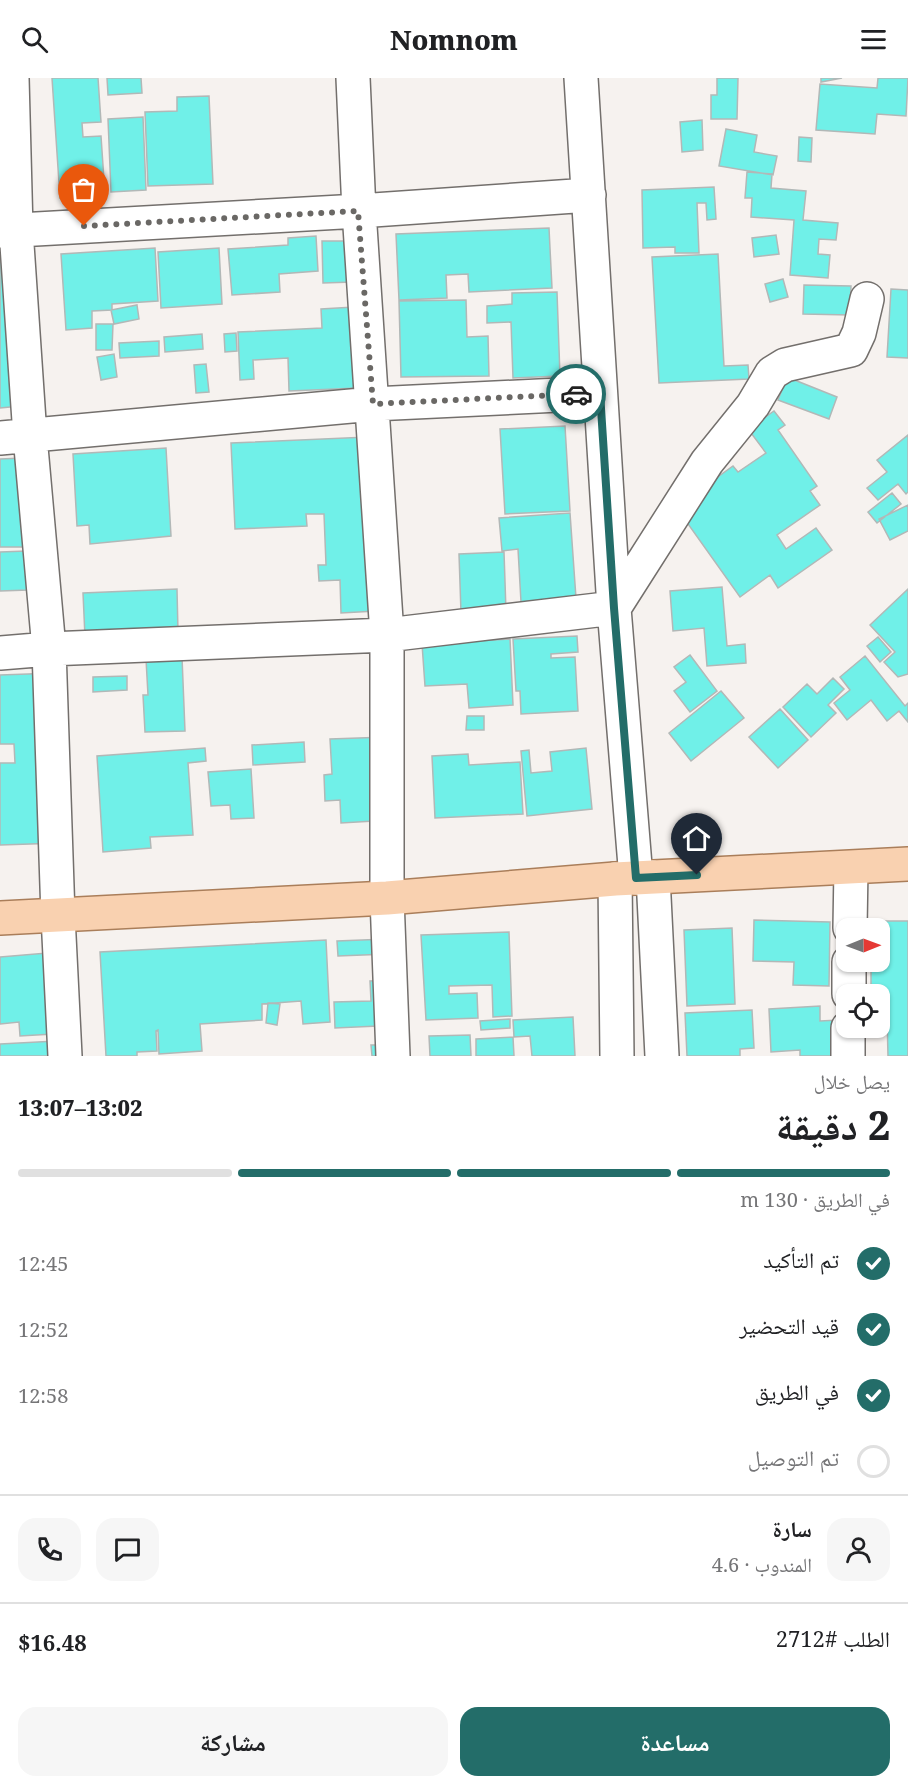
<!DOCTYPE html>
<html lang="ar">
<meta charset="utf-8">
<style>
body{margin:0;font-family:"Noto Serif","Noto Naskh Arabic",serif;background:#f6f6f6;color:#202124;direction:rtl;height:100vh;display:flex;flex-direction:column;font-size:22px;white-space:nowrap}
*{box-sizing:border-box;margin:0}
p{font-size:20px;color:#757577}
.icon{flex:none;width:33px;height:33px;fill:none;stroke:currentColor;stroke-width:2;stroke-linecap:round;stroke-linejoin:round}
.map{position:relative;height:978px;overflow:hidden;direction:ltr}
.details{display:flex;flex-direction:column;background:#fff;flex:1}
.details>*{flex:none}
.needle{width:39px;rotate:89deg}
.tools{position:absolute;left:836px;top:840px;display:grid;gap:12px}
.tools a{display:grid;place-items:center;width:54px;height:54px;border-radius:12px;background:#fff;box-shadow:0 2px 4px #0004;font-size:30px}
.pin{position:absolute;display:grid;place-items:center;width:51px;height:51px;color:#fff;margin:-62px -26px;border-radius:50% 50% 50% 0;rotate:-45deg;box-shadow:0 0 6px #0007}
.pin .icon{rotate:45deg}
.courier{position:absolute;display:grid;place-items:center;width:60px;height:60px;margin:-30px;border:4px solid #236d69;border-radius:50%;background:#fff;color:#222;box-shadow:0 2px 8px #0007}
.head em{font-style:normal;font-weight:800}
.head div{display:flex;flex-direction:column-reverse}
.head{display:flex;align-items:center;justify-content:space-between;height:102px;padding:0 18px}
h1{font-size:39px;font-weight:800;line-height:45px}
.bar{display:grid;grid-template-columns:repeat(4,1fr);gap:9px 6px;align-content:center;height:72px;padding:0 18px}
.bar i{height:8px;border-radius:4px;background:#e0e0e0}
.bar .selected{background:#236d69}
.bar p{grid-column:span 4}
.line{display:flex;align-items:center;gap:15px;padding:0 18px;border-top:2px solid #e0e0e0}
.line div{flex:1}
.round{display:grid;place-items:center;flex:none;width:63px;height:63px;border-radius:18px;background:#f6f6f6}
ol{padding:0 18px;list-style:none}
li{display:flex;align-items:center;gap:18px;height:66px}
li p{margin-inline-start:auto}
li .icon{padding:6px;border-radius:50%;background:#236d69;color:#fff;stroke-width:4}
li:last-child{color:#757577}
li i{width:33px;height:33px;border:3px solid #e0e0e0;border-radius:50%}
.button{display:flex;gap:12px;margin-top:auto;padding:12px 18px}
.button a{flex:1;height:69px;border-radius:18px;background:#236d69;color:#fff;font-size:24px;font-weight:800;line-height:69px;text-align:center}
.button a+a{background:#f6f6f6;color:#202124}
header{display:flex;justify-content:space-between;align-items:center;height:78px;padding:0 18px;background:#fff;font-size:27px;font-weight:800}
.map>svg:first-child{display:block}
.building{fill:#70f0e8;stroke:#b2b8b7;stroke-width:1.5}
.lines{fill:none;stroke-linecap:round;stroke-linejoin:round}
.minor-casing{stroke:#736f6c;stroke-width:36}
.major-casing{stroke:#aa7e5a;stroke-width:36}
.minor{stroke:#fff;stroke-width:33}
.major{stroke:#f9d1b0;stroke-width:33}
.done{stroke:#6a6865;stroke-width:6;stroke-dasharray:0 10.8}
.route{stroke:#236d69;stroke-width:8}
</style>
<header><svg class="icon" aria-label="menu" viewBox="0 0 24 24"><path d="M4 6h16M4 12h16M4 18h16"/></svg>Nomnom<svg class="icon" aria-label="search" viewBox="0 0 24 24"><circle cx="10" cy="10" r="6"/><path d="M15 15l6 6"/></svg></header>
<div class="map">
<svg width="908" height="978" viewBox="0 0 908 978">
<rect width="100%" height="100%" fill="#f6f2ef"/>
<path class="building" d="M 52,0 L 98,0 L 101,44 L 82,45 L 83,59 L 101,58 L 105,117 L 60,120 Z
M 107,0 L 141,0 L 142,15 L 108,17 Z
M 717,0 L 738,0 L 737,41 L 711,41 L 711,17 L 717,17 Z
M 821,0 L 842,0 L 821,4 Z
M 878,0 L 908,0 L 906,38 L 877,36 L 875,56 L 816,52 L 820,6 L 877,10 Z
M 209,18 L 213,106 L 148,108 L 145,34 L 177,33 L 177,19 Z
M 143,39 L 146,112 L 111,114 L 108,41 Z
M 702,42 L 703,72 L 682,74 L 680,44 Z
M 726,51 L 757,57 L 754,74 L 777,78 L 773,97 L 719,88 Z
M 799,59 L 812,60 L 811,84 L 798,83 Z
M 747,94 L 772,96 L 771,110 L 806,113 L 803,142 L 838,145 L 836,162 L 819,161 L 818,176 L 830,177 L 828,200 L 790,197 L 794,142 L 751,139 L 752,120 L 745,120 Z
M 714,109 L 716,141 L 707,142 L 706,125 L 697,125 L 699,175 L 675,175 L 675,169 L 643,170 L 642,112 Z
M 549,150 L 552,210 L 469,214 L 468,196 L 446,197 L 447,220 L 399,222 L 396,156 Z
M 776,157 L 779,176 L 754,179 L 752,160 Z
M 316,158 L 318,193 L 279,196 L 280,214 L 232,217 L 228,171 L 288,167 L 288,160 Z
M 322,163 L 353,163 L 353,204 L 323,205 Z
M 155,170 L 158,223 L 112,226 L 112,232 L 92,233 L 92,250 L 66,252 L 61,176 Z
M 219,170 L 222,226 L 161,230 L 158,174 Z
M 718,176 L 724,288 L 748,287 L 749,301 L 659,305 L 652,179 Z
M 0,184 L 12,184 L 20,328 L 0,330 Z
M 783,201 L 788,219 L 770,224 L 765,206 Z
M 804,207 L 851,208 L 850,237 L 803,236 Z
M 891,211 L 908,212 L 908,280 L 887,279 Z
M 557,214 L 560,298 L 513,300 L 511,244 L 487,245 L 487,228 L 512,226 L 512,215 Z
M 466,222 L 467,259 L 488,258 L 489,298 L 401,299 L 399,223 Z
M 137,227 L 139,241 L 114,246 L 111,232 Z
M 354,229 L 358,310 L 289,313 L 288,280 L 253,282 L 254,301 L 240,302 L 238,254 L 322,250 L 321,231 Z
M 96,246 L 113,246 L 112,272 L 96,272 Z
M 236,255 L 237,273 L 225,274 L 224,256 Z
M 202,256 L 203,271 L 165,274 L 164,259 Z
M 159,263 L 159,278 L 120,280 L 119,265 Z
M 114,276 L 117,299 L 101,302 L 97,279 Z
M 206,286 L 209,314 L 196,315 L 194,287 Z
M 787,299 L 837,319 L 829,341 L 778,322 Z
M 774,333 L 785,347 L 778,352 L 817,408 L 810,413 L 820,427 L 777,457 L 786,471 L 816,450 L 832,472 L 778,510 L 770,497 L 740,519 L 676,429 L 733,388 L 738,394 L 766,375 L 748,351 Z
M 565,348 L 570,433 L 505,436 L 500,351 Z
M 908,357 L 908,414 L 906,416 L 898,406 L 878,422 L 867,410 L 887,394 L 877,382 Z
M 368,359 L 376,533 L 341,535 L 340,502 L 319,503 L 318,487 L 326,487 L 324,436 L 306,436 L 307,448 L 235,451 L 231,365 Z
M 166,370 L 171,458 L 90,466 L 89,447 L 77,448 L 73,376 Z
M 22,380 L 25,469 L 0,469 L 0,381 Z
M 892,415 L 901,426 L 877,445 L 868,434 Z
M 908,427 L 908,453 L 890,462 L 879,441 Z
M 570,435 L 576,520 L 521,524 L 518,471 L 502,473 L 499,440 Z
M 26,473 L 28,512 L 0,513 L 0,474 Z
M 504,474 L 506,533 L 461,535 L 459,476 Z
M 722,509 L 727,568 L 745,566 L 746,585 L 707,588 L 704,550 L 673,553 L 670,513 Z
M 177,511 L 178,554 L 85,559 L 83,515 Z
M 908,511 L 908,596 L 898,599 L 884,584 L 895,574 L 870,547 Z
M 577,558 L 578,574 L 551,576 L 551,580 L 575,579 L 578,633 L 521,636 L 520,613 L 516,613 L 513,561 Z
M 878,559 L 891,574 L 880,584 L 867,568 Z
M 510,561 L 513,627 L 469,630 L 467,606 L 425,608 L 422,566 Z
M 690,577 L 717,613 L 690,634 L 674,613 L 686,604 L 674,589 Z
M 865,578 L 905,628 L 908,625 L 908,644 L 899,633 L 887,643 L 871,622 L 847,642 L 834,625 L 850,612 L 840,599 Z
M 182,579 L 185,653 L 145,654 L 143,617 L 148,617 L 146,581 Z
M 55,595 L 60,765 L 0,767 L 0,685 L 15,685 L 14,666 L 0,666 L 0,597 Z
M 127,598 L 127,612 L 93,614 L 93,599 Z
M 833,600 L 844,611 L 828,627 L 836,635 L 811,659 L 783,629 L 807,606 L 817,616 Z
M 721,613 L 744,640 L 691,683 L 669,655 Z
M 780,631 L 808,662 L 778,690 L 749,659 Z
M 467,638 L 484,638 L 484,652 L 466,652 Z
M 387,659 L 391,742 L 341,745 L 340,722 L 325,723 L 324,697 L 332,696 L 330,661 Z
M 304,664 L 305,684 L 253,687 L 252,667 Z
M 205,670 L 206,683 L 188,685 L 193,757 L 150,759 L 151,770 L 103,774 L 97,678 Z
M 586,670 L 592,731 L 527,738 L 521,673 L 529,672 L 531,695 L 552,693 L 550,674 Z
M 468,676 L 469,687 L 520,684 L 523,736 L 435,740 L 432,678 Z
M 251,691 L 254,740 L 231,741 L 230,727 L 211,728 L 208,694 Z
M 754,842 L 830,844 L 829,908 L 793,907 L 794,884 L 753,883 Z
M 870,843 L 908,843 L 908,978 L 888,978 L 887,939 L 879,939 L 879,916 L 871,916 L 871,884 L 879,884 L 879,850 L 870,850 Z
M 732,850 L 735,926 L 687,928 L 684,852 Z
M 509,854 L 512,938 L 493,939 L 492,907 L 449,908 L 449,916 L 477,915 L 478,940 L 426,942 L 421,857 Z
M 387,861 L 388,876 L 338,878 L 337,863 Z
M 326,862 L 330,944 L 303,946 L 301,923 L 262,926 L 262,942 L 200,946 L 202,973 L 159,976 L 158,952 L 156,953 L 157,973 L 137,974 L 137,978 L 106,978 L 100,874 Z
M 47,875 L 53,956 L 20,958 L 19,944 L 0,946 L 0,879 Z
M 392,902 L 378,948 L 335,950 L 334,924 L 371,923 L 370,903 Z
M 268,925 L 280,926 L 277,947 L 266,945 Z
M 820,928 L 820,943 L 839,942 L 841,978 L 800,978 L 800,972 L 771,974 L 769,931 Z
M 752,932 L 754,970 L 740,971 L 740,978 L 687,978 L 685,935 Z
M 573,939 L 575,978 L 532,978 L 530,958 L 514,959 L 513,942 Z
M 510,941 L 510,950 L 481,952 L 480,943 Z
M 470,957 L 471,978 L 430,978 L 429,958 Z
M 513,959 L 514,978 L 476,978 L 476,961 Z
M 56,963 L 57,978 L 0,978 L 0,966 Z
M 371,967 L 394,967 L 395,978 L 372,978 Z"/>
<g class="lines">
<g class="minor-casing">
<path id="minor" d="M 12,0 L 16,152 L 30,358 L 49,571 L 58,838 L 65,978
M 353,0 L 359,133 L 387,557 L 387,820 L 393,978
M 581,0 L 614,530 L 636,800
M 0,153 L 359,133 L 589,117
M 0,360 L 373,326 L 600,315
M 0,575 L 49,571 L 387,557 L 614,530 L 707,384 L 753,327 L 772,295 L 785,287 L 851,272 L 859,255 L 867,221
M 653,799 L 662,978
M 615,801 L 617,978
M 850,850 L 851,790
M 849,916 L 849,884
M 848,978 L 848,950"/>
</g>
<g class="major-casing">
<path id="major" d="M 0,840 L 387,820 L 615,801 L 908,786"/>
</g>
<use href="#minor" class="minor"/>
<use href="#major" class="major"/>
</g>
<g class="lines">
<path class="done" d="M 84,148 L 358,133 L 373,326 L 576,316"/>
<path class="route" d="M 576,316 L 600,315 L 614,530 L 636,800 L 697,797"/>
</g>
</svg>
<div class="tools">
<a><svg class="needle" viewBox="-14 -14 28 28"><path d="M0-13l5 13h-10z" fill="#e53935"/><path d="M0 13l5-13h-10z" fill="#757577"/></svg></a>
<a><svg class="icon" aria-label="locate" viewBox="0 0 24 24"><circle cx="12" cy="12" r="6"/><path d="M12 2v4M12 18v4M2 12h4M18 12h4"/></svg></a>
</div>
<div class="pin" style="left:84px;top:148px;background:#ea580c"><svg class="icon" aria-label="bag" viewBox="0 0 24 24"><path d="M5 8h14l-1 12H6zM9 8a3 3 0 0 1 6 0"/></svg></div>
<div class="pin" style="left:697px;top:797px;background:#1f2937"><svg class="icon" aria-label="home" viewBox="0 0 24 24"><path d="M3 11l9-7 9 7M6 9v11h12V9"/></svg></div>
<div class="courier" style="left:576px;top:316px"><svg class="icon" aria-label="car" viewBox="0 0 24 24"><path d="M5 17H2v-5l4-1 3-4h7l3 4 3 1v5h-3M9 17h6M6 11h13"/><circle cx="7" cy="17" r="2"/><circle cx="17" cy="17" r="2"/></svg></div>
</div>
<section class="details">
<div class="head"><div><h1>2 دقيقة</h1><p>يصل خلال</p></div><em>13:02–13:07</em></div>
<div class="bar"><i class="selected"></i><i class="selected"></i><i class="selected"></i><i></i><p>في الطريق · 130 m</p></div>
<ol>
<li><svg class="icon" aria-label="check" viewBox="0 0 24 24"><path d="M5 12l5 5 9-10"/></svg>تم التأكيد<p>12:45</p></li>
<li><svg class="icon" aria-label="check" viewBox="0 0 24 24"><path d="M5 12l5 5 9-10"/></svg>قيد التحضير<p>12:52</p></li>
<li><svg class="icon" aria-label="check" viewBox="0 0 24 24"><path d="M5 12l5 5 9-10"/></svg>في الطريق<p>12:58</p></li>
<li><i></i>تم التوصيل</li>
</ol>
<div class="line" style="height:108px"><a class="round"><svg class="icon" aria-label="person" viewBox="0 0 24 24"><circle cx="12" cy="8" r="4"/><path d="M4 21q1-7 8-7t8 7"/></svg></a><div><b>سارة</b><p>المندوب · 4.6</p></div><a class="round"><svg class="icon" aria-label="chat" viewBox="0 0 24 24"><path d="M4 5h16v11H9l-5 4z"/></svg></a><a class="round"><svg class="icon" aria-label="phone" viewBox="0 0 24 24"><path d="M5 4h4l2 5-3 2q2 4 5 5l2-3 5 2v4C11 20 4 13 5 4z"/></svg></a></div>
<div class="line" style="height:78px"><div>الطلب #2712</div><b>$16.48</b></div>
<div class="button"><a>مساعدة</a><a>مشاركة</a></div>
</section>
